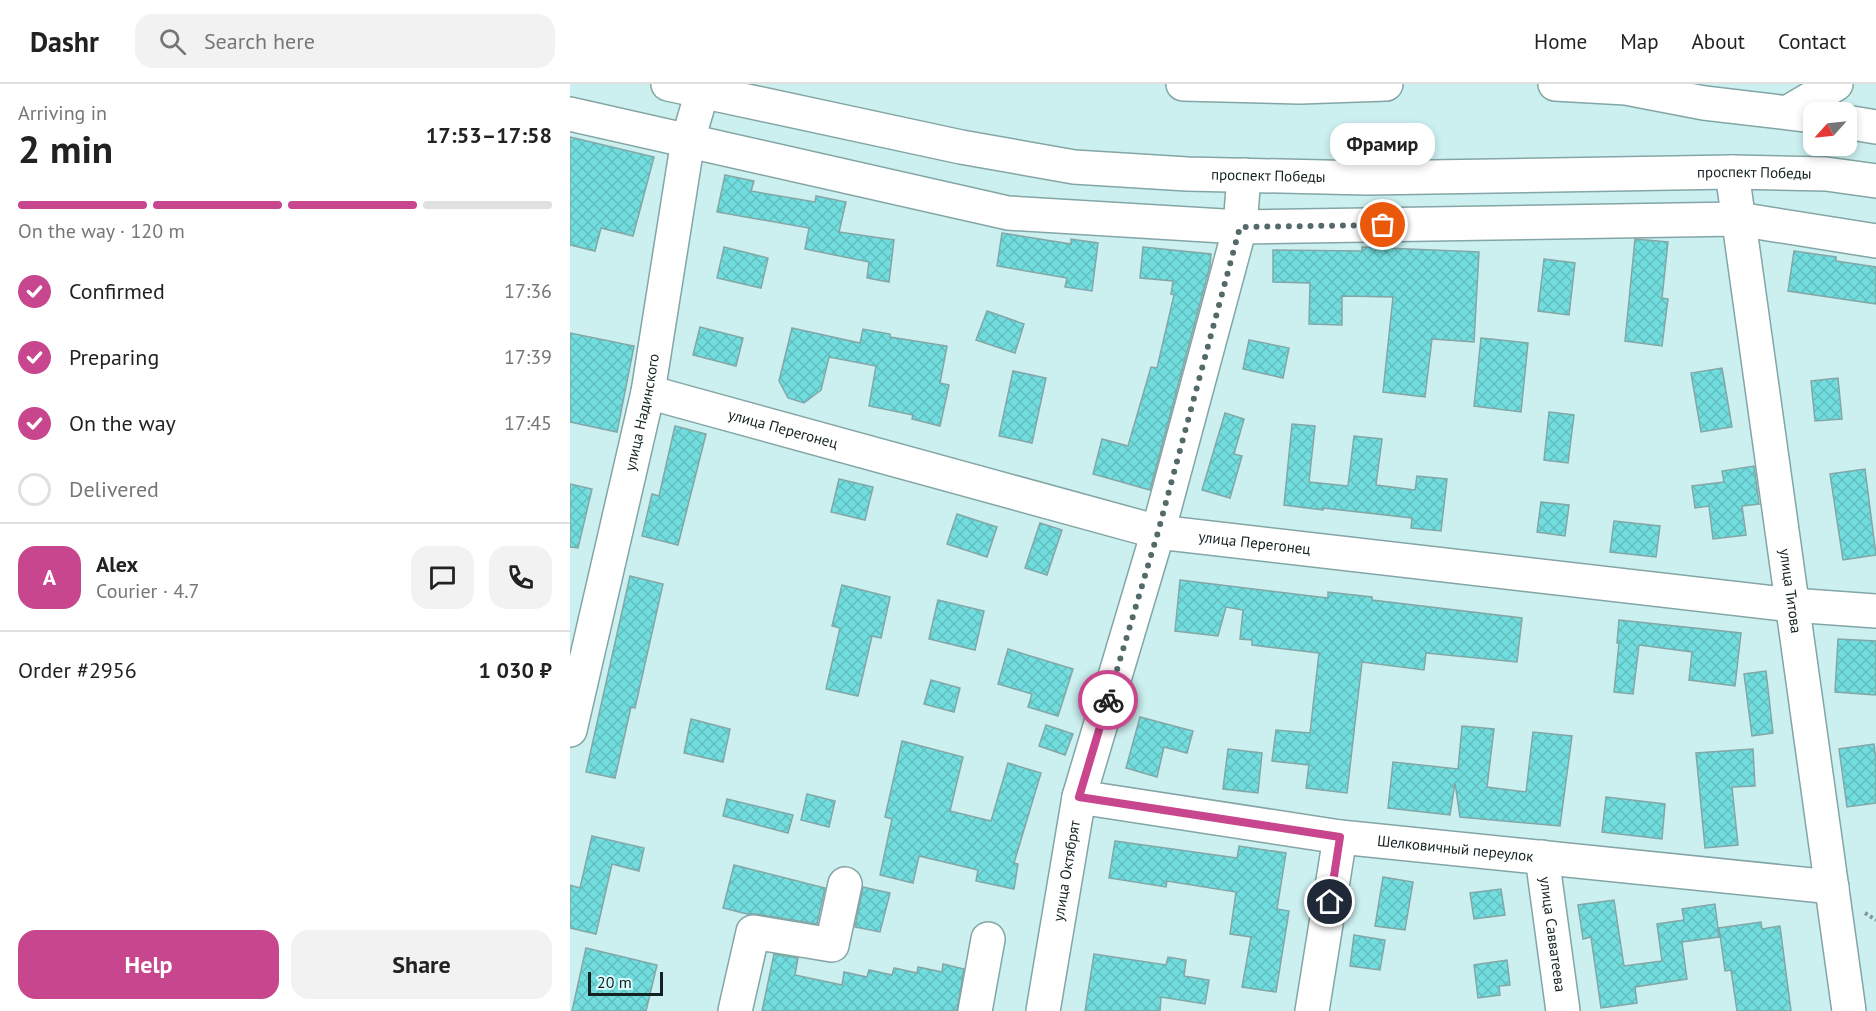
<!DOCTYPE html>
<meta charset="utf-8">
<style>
body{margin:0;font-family:"PT Sans",sans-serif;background:#f2f2f2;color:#222;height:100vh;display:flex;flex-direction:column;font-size:22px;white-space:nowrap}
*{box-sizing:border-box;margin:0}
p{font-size:20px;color:#767676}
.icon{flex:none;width:33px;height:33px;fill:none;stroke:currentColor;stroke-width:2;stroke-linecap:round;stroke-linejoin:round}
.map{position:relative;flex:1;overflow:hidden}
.sheet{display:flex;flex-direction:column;background:#fff;width:570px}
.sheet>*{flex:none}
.needle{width:39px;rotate:243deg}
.buttons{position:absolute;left:1233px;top:18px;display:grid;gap:12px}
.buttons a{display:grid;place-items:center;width:54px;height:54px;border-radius:12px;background:#fff;box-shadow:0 3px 9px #0003;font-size:30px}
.scale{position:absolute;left:18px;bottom:15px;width:75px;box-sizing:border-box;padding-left:6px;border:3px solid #142222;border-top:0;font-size:16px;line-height:21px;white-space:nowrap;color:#142222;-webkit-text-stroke:4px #d9fdfd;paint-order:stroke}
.pin{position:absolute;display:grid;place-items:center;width:51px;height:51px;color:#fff;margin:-26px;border:3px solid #fff;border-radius:50%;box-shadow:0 2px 6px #0007}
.courier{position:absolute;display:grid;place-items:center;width:60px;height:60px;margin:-30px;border:4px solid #c8468e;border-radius:50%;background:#fff;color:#222;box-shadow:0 2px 8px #0007}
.bubble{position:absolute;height:42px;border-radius:18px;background:#fff;box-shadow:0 3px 9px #0003;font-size:20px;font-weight:800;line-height:42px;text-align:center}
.headline em{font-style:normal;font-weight:800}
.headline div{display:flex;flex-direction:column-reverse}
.headline{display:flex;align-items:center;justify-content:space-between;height:102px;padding:0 18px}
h1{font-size:39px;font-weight:800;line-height:45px}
.bar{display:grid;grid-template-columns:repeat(4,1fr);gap:9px 6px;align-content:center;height:72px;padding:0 18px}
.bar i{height:8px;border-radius:4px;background:#e0e0e0}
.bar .on{background:#c8468e}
.bar p{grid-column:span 4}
.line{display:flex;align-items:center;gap:15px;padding:0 18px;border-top:2px solid #e0e0e0}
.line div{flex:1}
.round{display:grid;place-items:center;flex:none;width:63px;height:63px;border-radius:18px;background:#f2f2f2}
ol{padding:0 18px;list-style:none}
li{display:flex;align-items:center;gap:18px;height:66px}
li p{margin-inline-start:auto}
li .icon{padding:6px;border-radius:50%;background:#c8468e;color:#fff;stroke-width:4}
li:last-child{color:#767676}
li i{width:33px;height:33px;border:3px solid #e0e0e0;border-radius:50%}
.cta{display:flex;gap:12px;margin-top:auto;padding:12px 18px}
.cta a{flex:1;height:69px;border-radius:18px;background:#c8468e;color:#fff;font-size:24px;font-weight:800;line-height:69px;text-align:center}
.cta a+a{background:#f2f2f2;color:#222}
header{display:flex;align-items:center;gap:36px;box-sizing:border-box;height:84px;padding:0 30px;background:#fff;border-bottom:2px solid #e0e0e0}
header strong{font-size:28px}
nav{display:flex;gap:33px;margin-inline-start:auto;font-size:21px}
.search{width:420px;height:54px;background:#f2f2f2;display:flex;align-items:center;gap:15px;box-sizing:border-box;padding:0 21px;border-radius:18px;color:#767676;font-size:22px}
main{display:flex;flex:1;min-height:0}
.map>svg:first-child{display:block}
.building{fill:url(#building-cross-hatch);stroke:#84a6a6;stroke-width:1.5}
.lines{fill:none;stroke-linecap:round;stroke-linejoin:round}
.minor-casing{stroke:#83a5a5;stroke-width:36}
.major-casing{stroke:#83a5a5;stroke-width:36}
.path{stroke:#7e9898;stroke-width:4;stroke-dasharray:3 3;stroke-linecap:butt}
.minor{stroke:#fff;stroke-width:33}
.major{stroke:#fff;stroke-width:33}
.done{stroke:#546a6a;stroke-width:6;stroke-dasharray:0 10.8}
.route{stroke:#c8468e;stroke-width:8}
.labels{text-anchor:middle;stroke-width:5;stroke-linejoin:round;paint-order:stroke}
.street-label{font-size:15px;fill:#142222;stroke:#d9fdfd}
</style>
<header>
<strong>Dashr</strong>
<div class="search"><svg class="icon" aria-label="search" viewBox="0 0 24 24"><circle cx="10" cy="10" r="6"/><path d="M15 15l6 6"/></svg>Search here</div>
<nav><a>Home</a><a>Map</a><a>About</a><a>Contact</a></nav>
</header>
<main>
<section class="sheet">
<div class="headline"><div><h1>2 min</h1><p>Arriving in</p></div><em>17:53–17:58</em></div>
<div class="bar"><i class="on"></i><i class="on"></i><i class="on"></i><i></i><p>On the way · 120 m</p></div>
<ol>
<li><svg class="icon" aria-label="check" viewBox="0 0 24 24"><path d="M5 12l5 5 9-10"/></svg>Confirmed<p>17:36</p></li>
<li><svg class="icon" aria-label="check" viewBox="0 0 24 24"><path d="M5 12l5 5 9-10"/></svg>Preparing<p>17:39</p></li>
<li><svg class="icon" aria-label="check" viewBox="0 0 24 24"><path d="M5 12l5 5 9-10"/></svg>On the way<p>17:45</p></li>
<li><i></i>Delivered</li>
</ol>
<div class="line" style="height:108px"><b class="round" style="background:#c8468e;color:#fff">A</b><div><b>Alex</b><p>Courier · 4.7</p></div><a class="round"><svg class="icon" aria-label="chat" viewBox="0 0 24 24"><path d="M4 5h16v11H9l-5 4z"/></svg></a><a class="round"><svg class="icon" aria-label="phone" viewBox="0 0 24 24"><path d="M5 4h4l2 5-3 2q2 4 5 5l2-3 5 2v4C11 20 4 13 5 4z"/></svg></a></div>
<div class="line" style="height:78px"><div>Order #2956</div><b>1 030 ₽</b></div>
<div class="cta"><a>Help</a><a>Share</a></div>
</section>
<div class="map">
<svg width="1306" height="927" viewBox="0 0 1306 927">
<defs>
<pattern id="building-cross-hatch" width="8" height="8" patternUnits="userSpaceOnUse" patternTransform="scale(1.5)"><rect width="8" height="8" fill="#71ddde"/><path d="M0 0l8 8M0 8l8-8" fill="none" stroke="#61bdbe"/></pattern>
</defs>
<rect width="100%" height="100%" fill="#ccefef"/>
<path class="building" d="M 0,53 L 84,73 L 63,152 L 31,144 L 25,167 L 0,161 Z
M 155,91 L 184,97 L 181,107 L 245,118 L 246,112 L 276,118 L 269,148 L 324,156 L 319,198 L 297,194 L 299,178 L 235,165 L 239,144 L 147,128 Z
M 432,149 L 501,160 L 501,155 L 528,159 L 522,207 L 495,203 L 497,194 L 427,182 Z
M 1065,155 L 1098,158 L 1092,214 L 1098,215 L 1092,262 L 1055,257 Z
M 154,163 L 198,174 L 191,204 L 147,194 Z
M 573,163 L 641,170 L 640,182 L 580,406 L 523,390 L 532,355 L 558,362 L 581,283 L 587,284 L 604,211 L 601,210 L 603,197 L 570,194 Z
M 792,163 L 909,168 L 904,258 L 862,255 L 855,313 L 813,308 L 823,213 L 772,212 L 772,241 L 739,240 L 740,199 L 703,198 L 703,166 L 792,167 Z
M 1224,167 L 1266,173 L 1266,177 L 1306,183 L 1306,220 L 1218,207 Z
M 974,175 L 1005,179 L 999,231 L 968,227 Z
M 417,227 L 454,240 L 445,269 L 406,256 Z
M 130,243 L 173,254 L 166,282 L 123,271 Z
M 222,244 L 290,259 L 293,245 L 320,250 L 320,253 L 377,262 L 370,299 L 379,301 L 370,342 L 342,335 L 343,331 L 299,322 L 306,282 L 259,273 L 251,306 L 234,319 L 218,314 L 209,297 Z
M 0,249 L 64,262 L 47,348 L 0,338 Z
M 911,254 L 958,259 L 951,328 L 904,322 Z
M 679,256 L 719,264 L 713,294 L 673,285 Z
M 1152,284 L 1162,343 L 1131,348 L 1121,289 Z
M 443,287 L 476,294 L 462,359 L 429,352 Z
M 1268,294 L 1272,335 L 1245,337 L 1241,297 Z
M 979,328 L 1004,331 L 998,379 L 974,376 Z
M 655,329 L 674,335 L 664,370 L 672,372 L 660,414 L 632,406 Z
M 722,340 L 745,342 L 739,398 L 778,402 L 784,352 L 812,355 L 806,401 L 845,406 L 847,392 L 877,395 L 871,447 L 841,444 L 842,434 L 753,424 L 753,426 L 714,421 Z
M 105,342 L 136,350 L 108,461 L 72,452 L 82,410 L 89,412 Z
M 1184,382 L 1189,420 L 1172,422 L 1176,451 L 1143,455 L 1139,422 L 1125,424 L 1122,402 L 1154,398 L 1152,387 Z
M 1295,385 L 1306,471 L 1273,476 L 1260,390 Z
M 269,395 L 303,403 L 295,436 L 261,428 Z
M 0,400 L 22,405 L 8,464 L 0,463 Z
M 971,418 L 999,421 L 995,452 L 967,448 Z
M 387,430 L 427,443 L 417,473 L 377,460 Z
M 1044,437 L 1090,442 L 1086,473 L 1040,468 Z
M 470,439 L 492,446 L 477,491 L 455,484 Z
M 60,492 L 93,500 L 65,624 L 61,623 L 45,694 L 16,688 Z
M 610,496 L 758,514 L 758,508 L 802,513 L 802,516 L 952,534 L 947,578 L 856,569 L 854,586 L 792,578 L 777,709 L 736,704 L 739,681 L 702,677 L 706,646 L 740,649 L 749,569 L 682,561 L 682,556 L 670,555 L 673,526 L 656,523 L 648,552 L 605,547 Z
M 272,501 L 320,513 L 311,554 L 302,552 L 288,612 L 256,605 L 270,544 L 262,542 Z
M 368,516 L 414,527 L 405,566 L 359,555 Z
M 1049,536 L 1171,549 L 1165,602 L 1119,596 L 1122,568 L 1069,561 L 1063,610 L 1044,608 L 1049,559 L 1047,559 Z
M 1268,555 L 1306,557 L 1306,611 L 1265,608 Z
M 438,565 L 503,585 L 488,632 L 458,623 L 462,610 L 428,600 Z
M 1196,587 L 1203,649 L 1182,652 L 1174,590 Z
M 361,596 L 390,604 L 384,628 L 354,620 Z
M 570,633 L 623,647 L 617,669 L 594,663 L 587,693 L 556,684 Z
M 121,635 L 160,645 L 153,678 L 114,669 Z
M 476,641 L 503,650 L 495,671 L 469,662 Z
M 892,642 L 924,645 L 917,703 L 956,708 L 963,648 L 1002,652 L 990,742 L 890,733 L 885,699 L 880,731 L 818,724 L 823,678 L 888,685 Z
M 332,657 L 393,673 L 380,727 L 421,737 L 438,679 L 471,689 L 444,779 L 448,780 L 444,805 L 406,797 L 408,786 L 349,772 L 343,799 L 310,791 L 322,735 L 315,733 Z
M 1304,660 L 1306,677 L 1306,719 L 1277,723 L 1269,665 Z
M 658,665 L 692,669 L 688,709 L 653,705 Z
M 1183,665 L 1185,702 L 1162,703 L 1168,761 L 1135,764 L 1126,669 Z
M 237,710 L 265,717 L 259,743 L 231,736 Z
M 1036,713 L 1095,720 L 1092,755 L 1032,748 Z
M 157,715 L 223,731 L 218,749 L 153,732 Z
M 22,752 L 74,764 L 69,787 L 42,780 L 26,850 L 0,844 L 0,801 L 10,804 Z
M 545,757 L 667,774 L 669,762 L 716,769 L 707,825 L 719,827 L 706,908 L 672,903 L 681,853 L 660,850 L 666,808 L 597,797 L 596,803 L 539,794 Z
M 164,781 L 255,804 L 247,840 L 186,830 L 177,830 L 153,824 Z
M 813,793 L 843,798 L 835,846 L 805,842 Z
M 293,803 L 320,809 L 310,848 L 285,843 Z
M 931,805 L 935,831 L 904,835 L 900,809 Z
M 1044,816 L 1054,882 L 1092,877 L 1087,840 L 1114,836 L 1112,825 L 1145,820 L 1149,853 L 1112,858 L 1117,895 L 1065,903 L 1067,919 L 1031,924 L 1021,853 L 1013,855 L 1008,821 Z
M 1191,838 L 1192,845 L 1210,842 L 1221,927 L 1167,927 L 1161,886 L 1155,887 L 1149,844 Z
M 784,851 L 815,856 L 810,886 L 780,882 Z
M 16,864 L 87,881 L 76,927 L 2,927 Z
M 204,870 L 228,874 L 225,891 L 272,901 L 274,888 L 297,893 L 299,886 L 322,891 L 324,884 L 347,889 L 348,883 L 372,888 L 373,880 L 394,885 L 387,927 L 192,927 Z
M 524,870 L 596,881 L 598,873 L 616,876 L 614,892 L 639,896 L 635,920 L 591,913 L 590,927 L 515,927 Z
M 937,876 L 940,901 L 929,902 L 930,911 L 908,914 L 904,881 Z"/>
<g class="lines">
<g class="minor-casing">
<g id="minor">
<path d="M 0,30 L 438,129 L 670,143 L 1168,135 L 1306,157"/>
<path id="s1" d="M 78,308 L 588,448 L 1222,521 L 1306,527"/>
<path id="s2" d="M 0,646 L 78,308 L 118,56 L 132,8"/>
<path id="s3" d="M 509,713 L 770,753 L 1262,803"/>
<path id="s4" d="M 972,773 L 993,927"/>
<path d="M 165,927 L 183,848 L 262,861 L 275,800"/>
<path d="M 405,927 L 418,855"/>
<path id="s5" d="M 473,927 L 509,713 L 588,448 L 670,143 L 674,91"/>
<path d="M 742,927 L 770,753"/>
</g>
</g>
<g class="major-casing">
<g id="major">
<path id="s6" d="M 98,0 L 391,63 L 504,83 L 617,90 L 797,94 L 1162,88 L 1256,90 L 1306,97"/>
<path d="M 613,0 L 730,3 L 816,0"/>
<path d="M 985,0 L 1056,4 L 1134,19 L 1244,32"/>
<path d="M 1220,27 L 1266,0"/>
<path d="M 1276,38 L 1306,43"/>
<path id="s7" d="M 1162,88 L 1279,927"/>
</g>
</g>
<path class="path" d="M 1295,829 L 1306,836"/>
<use href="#minor" class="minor"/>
<use href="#major" class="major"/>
</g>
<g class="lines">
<path class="done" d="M 538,616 L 588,448 L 670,143 L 813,141"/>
<path class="route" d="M 538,616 L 509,713 L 770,753 L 760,818"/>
</g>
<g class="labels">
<g class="street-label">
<text dy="5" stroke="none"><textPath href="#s6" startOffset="1095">проспект Победы</textPath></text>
<text dy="5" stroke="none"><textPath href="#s6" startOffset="609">проспект Победы</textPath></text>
<text dy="5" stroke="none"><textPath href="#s2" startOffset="326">улица Надинского</textPath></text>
<text dy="5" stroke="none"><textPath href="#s1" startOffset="140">улица Перегонец</textPath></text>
<text dy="5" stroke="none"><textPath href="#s1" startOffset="626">улица Перегонец</textPath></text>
<text dy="5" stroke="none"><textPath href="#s7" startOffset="423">улица Титова</textPath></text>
<text dy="5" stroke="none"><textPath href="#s3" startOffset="380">Шелковичный переулок</textPath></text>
<text dy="5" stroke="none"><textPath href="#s5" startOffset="142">улица Октябрят</textPath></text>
<text dy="5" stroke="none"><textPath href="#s4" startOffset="78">улица Савватеева</textPath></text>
</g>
</g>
</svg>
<div class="buttons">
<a><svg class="needle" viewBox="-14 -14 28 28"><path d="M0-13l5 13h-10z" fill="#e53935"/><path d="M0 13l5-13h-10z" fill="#767676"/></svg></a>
</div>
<div class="scale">20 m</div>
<div class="pin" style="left:813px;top:141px;background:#ea580c"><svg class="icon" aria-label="bag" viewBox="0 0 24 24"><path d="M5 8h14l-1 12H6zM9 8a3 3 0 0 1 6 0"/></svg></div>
<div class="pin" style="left:760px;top:818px;background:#1f2937"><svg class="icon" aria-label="home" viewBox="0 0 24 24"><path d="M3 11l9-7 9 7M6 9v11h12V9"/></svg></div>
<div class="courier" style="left:538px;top:616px"><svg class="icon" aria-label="bike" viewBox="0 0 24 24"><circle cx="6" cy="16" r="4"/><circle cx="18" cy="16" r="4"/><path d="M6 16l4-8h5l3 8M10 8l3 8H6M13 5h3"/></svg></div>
<div class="bubble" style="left:760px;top:39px;width:105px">Фрамир</div>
</div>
</main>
